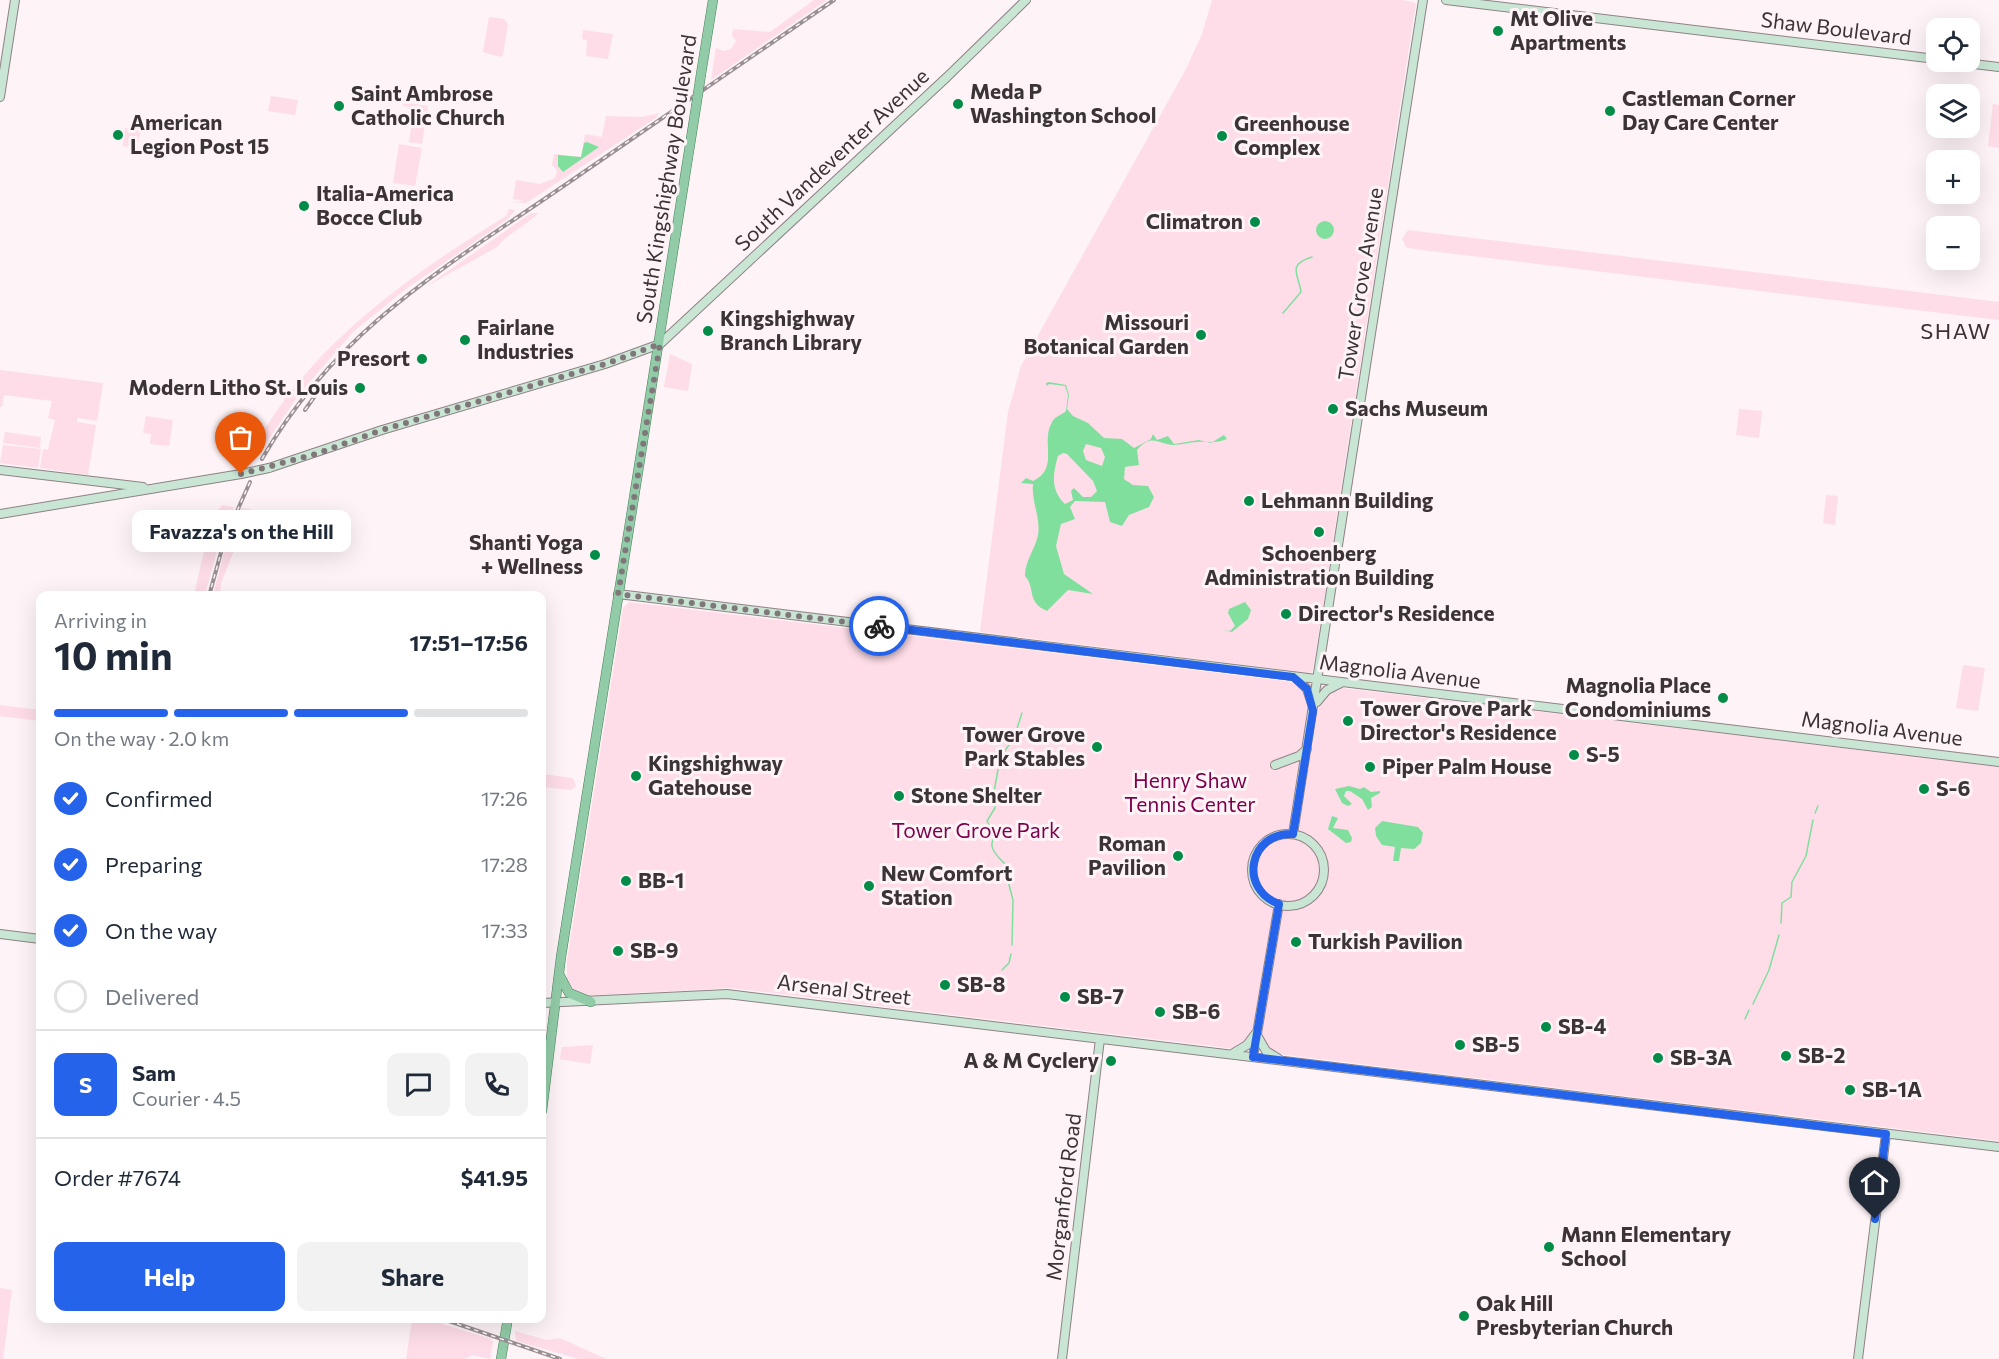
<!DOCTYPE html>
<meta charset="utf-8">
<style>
body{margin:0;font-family:Commissioner,sans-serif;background:#f2f2f3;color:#1f2937;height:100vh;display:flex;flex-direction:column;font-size:22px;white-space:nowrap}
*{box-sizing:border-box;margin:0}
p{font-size:20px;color:#747a83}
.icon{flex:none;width:33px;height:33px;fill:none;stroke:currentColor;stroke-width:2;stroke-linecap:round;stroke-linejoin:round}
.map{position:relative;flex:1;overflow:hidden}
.details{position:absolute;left:36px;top:591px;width:510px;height:732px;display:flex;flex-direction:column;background:#fff;border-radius:12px;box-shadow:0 6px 24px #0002}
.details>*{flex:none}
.buttons{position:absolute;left:1926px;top:18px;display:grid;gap:12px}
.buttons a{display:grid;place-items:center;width:54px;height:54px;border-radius:12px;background:#fff;box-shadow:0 6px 24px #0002;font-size:30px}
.pin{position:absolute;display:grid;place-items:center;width:51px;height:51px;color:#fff;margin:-62px -26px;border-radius:50% 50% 50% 0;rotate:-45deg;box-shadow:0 0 6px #0007}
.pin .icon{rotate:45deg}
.courier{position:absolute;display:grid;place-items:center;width:60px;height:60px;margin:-30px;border:4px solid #2563eb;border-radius:50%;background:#fff;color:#222;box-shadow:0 2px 8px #0007}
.bubble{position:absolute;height:42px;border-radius:12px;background:#fff;box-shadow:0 6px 24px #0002;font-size:20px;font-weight:700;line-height:42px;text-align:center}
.headline em{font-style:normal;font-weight:700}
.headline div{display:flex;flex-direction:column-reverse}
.headline{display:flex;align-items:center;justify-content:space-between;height:102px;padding:0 18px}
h1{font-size:39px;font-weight:700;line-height:45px}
.bar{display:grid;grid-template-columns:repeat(4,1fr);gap:9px 6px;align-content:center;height:72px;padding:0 18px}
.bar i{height:8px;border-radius:4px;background:#e0e1e3}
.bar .current{background:#2563eb}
.bar p{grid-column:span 4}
.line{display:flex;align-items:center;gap:15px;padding:0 18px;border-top:2px solid #e0e1e3}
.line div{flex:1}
.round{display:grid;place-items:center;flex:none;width:63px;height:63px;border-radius:12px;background:#f2f2f3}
ol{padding:0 18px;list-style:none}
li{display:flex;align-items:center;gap:18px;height:66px}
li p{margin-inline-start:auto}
li .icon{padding:6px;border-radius:50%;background:#2563eb;color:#fff;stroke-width:4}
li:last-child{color:#747a83}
li i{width:33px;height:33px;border:3px solid #e0e1e3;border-radius:50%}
.cta{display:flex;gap:12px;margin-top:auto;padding:12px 18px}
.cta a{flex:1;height:69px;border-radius:12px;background:#2563eb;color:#fff;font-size:24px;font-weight:700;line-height:69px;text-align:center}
.cta a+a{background:#f2f2f3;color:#1f2937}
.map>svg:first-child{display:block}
.green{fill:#fedde8}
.water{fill:#81df9e;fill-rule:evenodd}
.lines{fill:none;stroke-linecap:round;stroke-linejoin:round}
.stream{stroke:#81df9e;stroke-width:1.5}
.secondary-casing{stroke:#8f8287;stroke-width:10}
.primary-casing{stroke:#448059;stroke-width:10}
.secondary{stroke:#c9e5d3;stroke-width:8}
.primary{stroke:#92cba7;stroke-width:9}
.rail-casing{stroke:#989093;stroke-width:4}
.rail{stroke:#fef3f6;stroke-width:1.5;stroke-dasharray:4.5;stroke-linecap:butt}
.secondary-bridge-casing{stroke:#8f8287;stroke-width:10;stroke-linecap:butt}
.primary-bridge-casing{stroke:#448059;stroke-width:10;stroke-linecap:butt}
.secondary-bridge{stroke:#c9e5d3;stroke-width:8}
.primary-bridge{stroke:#92cba7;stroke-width:9}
.done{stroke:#7f7779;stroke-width:6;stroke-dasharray:0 10.8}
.route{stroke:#2563eb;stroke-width:8}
.poi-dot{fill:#038b48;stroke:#fef3f6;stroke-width:2}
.labels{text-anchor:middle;stroke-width:6;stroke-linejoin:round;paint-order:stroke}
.poi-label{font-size:21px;font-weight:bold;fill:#3a3436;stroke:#fef3f6;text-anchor:start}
.street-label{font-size:21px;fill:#3a3436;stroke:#fef3f6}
.park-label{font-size:21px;fill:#7d0048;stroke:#fef3f6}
.neighbourhood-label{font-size:22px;letter-spacing:1.5px;fill:#3b3034;stroke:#fef3f6}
</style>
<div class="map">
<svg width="1999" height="1359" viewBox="0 0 1999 1359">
<rect width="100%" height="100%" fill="#fef3f6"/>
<path class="green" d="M 814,0 L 827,0 L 711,80 L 716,48 L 724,51 L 731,49 L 736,41 L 732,35 L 733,29 L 770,32 Z
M 1212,0 L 1403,0 L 1416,3 L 1313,670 L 1310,673 L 980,632 L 1008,412 L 1021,366 L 1186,69 L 1202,34 Z
M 489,17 L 504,19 L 508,24 L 503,55 L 500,57 L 483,52 Z
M 583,30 L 613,34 L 608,59 L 586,56 L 587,40 L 582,39 Z
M 271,96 L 298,100 L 295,115 L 268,111 Z
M 404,102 L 428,106 L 422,144 L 409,142 L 414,108 L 403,106 Z
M 1993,104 L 1999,105 L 1999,148 L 1988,146 Z
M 659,113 L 656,118 L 526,203 L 512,202 L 524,201 L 513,199 L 516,180 L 540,184 L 555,178 L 557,170 L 552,165 L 554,154 L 581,157 L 585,134 L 602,137 L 606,116 L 643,117 Z
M 125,128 L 141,130 L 137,148 L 123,146 Z
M 399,144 L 422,148 L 415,186 L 393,183 Z
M 509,209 L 515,210 L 508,219 L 406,289 L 354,331 L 300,393 L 254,461 C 253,441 267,426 278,409 C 336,327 420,269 506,216 Z
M 531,213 L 538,213 C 526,226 508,233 497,247 L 425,287 Z
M 1408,230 L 1999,302 L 1999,320 L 1414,249 L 1406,247 L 1402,239 Z
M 670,354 L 692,364 L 688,391 L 664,387 Z
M 0,370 L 103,383 L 97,421 L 77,418 L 77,422 L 96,425 L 88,475 L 40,468 L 43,449 L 48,450 L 55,420 L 48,418 L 52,401 L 4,395 L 2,407 L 0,407 Z
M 1739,409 L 1762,411 L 1759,438 L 1736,435 Z
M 146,416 L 173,420 L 169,446 L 150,444 L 151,434 L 143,433 Z
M 5,432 L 41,437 L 40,448 L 3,443 Z
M 3,445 L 41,449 L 38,468 L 0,463 Z
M 1826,495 L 1838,496 L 1835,525 L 1823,523 Z
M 222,505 L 234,507 L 217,551 L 205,595 L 194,595 L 208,534 L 206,528 Z
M 241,508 L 251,509 L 221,583 L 220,595 L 213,595 L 225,549 Z
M 629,602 L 1999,767 L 1999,1141 L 730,988 L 579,996 L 567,986 L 567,961 L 623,608 Z
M 1963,665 L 1985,668 L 1978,711 L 1956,708 Z
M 0,705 L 40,710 L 40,721 L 0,716 Z
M 542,774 L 573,778 L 576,786 L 571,790 L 542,787 Z
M 593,1045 L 590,1064 L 560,1059 L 562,1047 Z
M 0,1288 L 12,1290 L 3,1359 L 0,1359 Z
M 407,1319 L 427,1319 L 491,1339 L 493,1342 L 490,1359 L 473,1355 L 464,1359 L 406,1359 L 412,1321 Z
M 515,1331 L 546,1340 L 560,1338 L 606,1359 L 579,1359 L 516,1341 Z"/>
<path class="water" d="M 587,142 L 599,147 L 563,172 L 558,166 L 558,155 L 581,157 L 584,143 Z
M1316 230a9 9 0 1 1 18 0a9 9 0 1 1-18 0Z
M 1049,382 L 1066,385 L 1069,395 L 1067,409 L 1073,416 L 1088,423 L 1104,438 L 1122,439 L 1134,448 L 1151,439 L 1153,434 L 1157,440 L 1168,436 L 1174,444 L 1199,440 L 1211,443 L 1224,435 L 1227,439 C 1215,444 1207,441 1197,442 C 1190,442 1181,445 1174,445 C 1159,445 1152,432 1137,450 L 1139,465 L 1125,467 L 1124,479 L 1133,485 L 1148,486 L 1154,497 L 1149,507 L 1129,515 L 1122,526 L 1110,522 L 1105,502 L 1075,501 L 1070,507 L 1075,519 L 1061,524 L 1056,546 L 1064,574 L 1093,594 L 1068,590 L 1047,611 C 1026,602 1036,588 1025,576 C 1025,560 1035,550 1038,535 C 1041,518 1031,501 1033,484 L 1021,483 L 1026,478 L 1033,481 C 1060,468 1040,443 1052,422 C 1055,416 1062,415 1066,411 L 1068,395 L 1065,386 L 1049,384 L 1047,386 L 1046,383 ZM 1086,444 L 1101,448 L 1105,457 L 1102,466 L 1086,460 L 1083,451 ZM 1063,453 L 1067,454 L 1093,481 L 1097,491 L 1091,497 L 1083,497 L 1074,488 L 1071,491 L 1073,500 L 1065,504 C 1050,490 1053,473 1058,456 Z
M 1245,602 L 1251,610 L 1248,619 L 1232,632 L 1222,630 L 1230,631 L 1235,626 L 1228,613 L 1229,609 Z
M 1349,786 L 1360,789 L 1364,787 L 1371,792 L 1380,791 L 1380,793 L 1371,798 L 1372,807 L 1368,810 L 1362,799 L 1350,791 L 1346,791 L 1344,796 L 1352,804 L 1348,806 L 1342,803 L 1335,789 Z
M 1332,816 L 1338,818 L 1333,828 L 1348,830 L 1352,838 L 1351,842 L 1346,843 L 1328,829 Z
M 1382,821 L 1418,827 L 1423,833 L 1421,843 L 1414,849 L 1401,848 L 1399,861 L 1393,861 L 1395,847 L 1382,845 L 1376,836 L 1375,828 Z"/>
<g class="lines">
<path class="stream" d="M 1283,313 L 1301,292 C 1299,275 1286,265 1312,257
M 1001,756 L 1014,738 L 1022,713
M 999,764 L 994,792 L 995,808 L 987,821 L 992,830 L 997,832 C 995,836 991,841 992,846 C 993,853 1005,865 1011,868 L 1007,877 L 1013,900 L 1012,945
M 1815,813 L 1818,806
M 1781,923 L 1782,903 L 1791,897 L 1792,882 L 1806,856 L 1813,820
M 1002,970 L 1009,963 L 1011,954
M 1753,1004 L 1769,970 L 1779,935
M 1745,1019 L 1749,1010"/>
<g class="secondary-casing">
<path id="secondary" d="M 1446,0 L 1936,59
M 1957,62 L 1999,67
M 0,97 L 15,0
M 269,468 L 382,430 L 605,364 L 660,344 L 947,77 L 1026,0
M 0,470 L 143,487
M 0,514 L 241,474
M 618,594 L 1999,762
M 1296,678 L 1307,689 L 1312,704
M 1317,702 L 1327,690 L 1341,683
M 1275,765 L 1299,756 L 1307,749
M 1293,834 L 1423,0
M1252 870a36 36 0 1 1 72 0a36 36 0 1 1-72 0Z
M 0,934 L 40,939
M 542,1003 L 727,994 L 1999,1147
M 1258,1037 L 1266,1051 L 1279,1059
M 1232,1054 L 1247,1045 L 1256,1033
M 1253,1057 L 1279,904
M 1062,1359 L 1100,1039
M 1858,1359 L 1886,1134"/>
</g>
<g class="primary-casing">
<path id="primary" d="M 701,74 L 713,0
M 559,974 L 569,993 L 591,1002
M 542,1111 L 561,957 L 696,107
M 501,1359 L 508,1318"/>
</g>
<use href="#secondary" class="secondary"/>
<use href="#primary" class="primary"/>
<g class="rail-casing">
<path id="rail" d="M 305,410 L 324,383
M 262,459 C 338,328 444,268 565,185 C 654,123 744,62 834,0
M 209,596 L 225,538 L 250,482
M 440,1318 L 560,1359"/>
</g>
<use href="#rail" class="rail"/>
<g class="secondary-bridge-casing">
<path id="secondary-bridge" d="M 241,474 L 269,468"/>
</g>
<g class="primary-bridge-casing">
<path id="primary-bridge" d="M 696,107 L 701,74"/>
</g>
<use href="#secondary-bridge" class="secondary-bridge"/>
<use href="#primary-bridge" class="primary-bridge"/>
</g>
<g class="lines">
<path class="done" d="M 241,474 L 316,454 L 382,430 L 605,364 L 660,344 L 618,594 L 879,626"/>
<path class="route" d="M 879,626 L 1293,677 L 1307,689 L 1313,711 L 1293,834 C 1249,832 1238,889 1279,904 L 1253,1057 L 1886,1134 L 1875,1219"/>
</g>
<g class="poi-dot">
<circle cx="1498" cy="31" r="6"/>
<circle cx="958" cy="104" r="6"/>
<circle cx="339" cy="106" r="6"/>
<circle cx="1610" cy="111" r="6"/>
<circle cx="118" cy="135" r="6"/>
<circle cx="1222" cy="136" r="6"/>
<circle cx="304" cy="206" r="6"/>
<circle cx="1255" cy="222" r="6"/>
<circle cx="708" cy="331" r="6"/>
<circle cx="1201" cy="335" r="6"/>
<circle cx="465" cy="340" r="6"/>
<circle cx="422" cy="359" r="6"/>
<circle cx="360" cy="388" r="6"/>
<circle cx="1333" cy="409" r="6"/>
<circle cx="1249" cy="501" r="6"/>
<circle cx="1319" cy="532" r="6"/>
<circle cx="595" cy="555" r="6"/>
<circle cx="1286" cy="614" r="6"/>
<circle cx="1723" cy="698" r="6"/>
<circle cx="1348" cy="721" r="6"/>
<circle cx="1097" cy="747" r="6"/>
<circle cx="1574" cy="755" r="6"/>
<circle cx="1370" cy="767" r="6"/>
<circle cx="636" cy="776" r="6"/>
<circle cx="1924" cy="789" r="6"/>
<circle cx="899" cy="796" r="6"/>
<circle cx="1178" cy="856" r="6"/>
<circle cx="626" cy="881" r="6"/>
<circle cx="869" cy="886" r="6"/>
<circle cx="1296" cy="942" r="6"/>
<circle cx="618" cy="951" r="6"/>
<circle cx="945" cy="985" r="6"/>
<circle cx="1065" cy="997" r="6"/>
<circle cx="1160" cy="1012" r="6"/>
<circle cx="1546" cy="1027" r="6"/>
<circle cx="1460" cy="1045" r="6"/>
<circle cx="1786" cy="1056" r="6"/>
<circle cx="1658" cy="1058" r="6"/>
<circle cx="1111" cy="1061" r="6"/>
<circle cx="1850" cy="1090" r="6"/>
<circle cx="1549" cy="1247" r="6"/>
<circle cx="1464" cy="1316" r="6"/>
</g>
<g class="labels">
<g class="poi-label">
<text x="1510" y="26">Mt Olive<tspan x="1510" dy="24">Apartments</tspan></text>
<text x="970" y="99">Meda P<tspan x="970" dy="24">Washington School</tspan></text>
<text x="351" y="101">Saint Ambrose<tspan x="351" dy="24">Catholic Church</tspan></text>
<text x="1622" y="106">Castleman Corner<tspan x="1622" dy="24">Day Care Center</tspan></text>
<text x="130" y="130">American<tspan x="130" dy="24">Legion Post 15</tspan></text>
<text x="1234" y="131">Greenhouse<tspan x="1234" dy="24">Complex</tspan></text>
<text x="316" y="201">Italia-America<tspan x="316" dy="24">Bocce Club</tspan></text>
<text x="1243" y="229" text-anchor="end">Climatron</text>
<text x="720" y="326">Kingshighway<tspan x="720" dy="24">Branch Library</tspan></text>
<text x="1189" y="330" text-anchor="end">Missouri<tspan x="1189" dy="24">Botanical Garden</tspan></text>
<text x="477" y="335">Fairlane<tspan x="477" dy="24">Industries</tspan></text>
<text x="410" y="366" text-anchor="end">Presort</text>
<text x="348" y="395" text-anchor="end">Modern Litho St. Louis</text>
<text x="1345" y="416">Sachs Museum</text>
<text x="1261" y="508">Lehmann Building</text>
<text x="583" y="550" text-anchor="end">Shanti Yoga<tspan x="583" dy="24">+ Wellness</tspan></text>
<text x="1319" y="561" text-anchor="middle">Schoenberg<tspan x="1319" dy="24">Administration Building</tspan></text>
<text x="1298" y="621">Director's Residence</text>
<text x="1711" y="693" text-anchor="end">Magnolia Place<tspan x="1711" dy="24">Condominiums</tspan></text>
<text x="1360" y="716">Tower Grove Park<tspan x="1360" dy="24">Director's Residence</tspan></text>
<text x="1085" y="742" text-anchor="end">Tower Grove<tspan x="1085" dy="24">Park Stables</tspan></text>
<text x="1586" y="762">S-5</text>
<text x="648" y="771">Kingshighway<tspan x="648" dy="24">Gatehouse</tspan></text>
<text x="1382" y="774">Piper Palm House</text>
<text x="1936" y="796">S-6</text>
<text x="911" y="803">Stone Shelter</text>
<text x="1166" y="851" text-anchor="end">Roman<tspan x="1166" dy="24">Pavilion</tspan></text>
<text x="881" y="881">New Comfort<tspan x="881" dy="24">Station</tspan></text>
<text x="638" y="888">BB-1</text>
<text x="1308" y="949">Turkish Pavilion</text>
<text x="630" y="958">SB-9</text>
<text x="957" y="992">SB-8</text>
<text x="1077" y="1004">SB-7</text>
<text x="1172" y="1019">SB-6</text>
<text x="1558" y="1034">SB-4</text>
<text x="1472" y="1052">SB-5</text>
<text x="1798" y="1063">SB-2</text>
<text x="1670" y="1065">SB-3A</text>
<text x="1099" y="1068" text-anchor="end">A &amp; M Cyclery</text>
<text x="1862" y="1097">SB-1A</text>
<text x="1561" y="1242">Mann Elementary<tspan x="1561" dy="24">School</tspan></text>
<text x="1476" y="1311">Oak Hill<tspan x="1476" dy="24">Presbyterian Church</tspan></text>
</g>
<g class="street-label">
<text transform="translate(1836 29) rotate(7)" y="7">Shaw Boulevard</text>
<text transform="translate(832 160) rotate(-43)" y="7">South Vandeventer Avenue</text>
<text transform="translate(667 179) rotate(-81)" y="7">South Kingshighway Boulevard</text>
<text transform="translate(1361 284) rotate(-81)" y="7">Tower Grove Avenue</text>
<text transform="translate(1400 672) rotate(7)" y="7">Magnolia Avenue</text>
<text transform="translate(1882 729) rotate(7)" y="7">Magnolia Avenue</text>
<text transform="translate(844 990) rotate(7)" y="7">Arsenal Street</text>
<text transform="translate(1064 1197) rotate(-83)" y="7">Morganford Road</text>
</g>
<g class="park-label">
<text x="1190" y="788">Henry Shaw<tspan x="1190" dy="24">Tennis Center</tspan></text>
<text x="976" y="838">Tower Grove Park</text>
</g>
<g class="neighbourhood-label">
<text x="1956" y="339">SHAW</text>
</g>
</g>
</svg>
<div class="buttons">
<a><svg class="icon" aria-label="locate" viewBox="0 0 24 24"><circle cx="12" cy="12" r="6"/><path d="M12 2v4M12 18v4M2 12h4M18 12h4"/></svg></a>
<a><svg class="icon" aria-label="layers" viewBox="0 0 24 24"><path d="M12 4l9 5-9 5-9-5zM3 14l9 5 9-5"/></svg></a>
<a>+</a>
<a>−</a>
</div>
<div class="pin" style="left:241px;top:474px;background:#ea580c"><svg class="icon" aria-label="bag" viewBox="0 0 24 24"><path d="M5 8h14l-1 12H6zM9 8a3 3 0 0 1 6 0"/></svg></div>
<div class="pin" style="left:1875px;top:1219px;background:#1f2937"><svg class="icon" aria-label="home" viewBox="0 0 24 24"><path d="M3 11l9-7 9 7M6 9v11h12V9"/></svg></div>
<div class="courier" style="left:879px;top:626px"><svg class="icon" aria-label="bike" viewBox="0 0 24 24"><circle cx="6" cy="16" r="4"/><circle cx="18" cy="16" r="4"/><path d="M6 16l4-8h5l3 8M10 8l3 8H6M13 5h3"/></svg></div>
<div class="bubble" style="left:132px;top:510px;width:219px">Favazza's on the Hill</div>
<section class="details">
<div class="headline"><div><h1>10 min</h1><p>Arriving in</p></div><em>17:51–17:56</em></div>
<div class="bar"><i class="current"></i><i class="current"></i><i class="current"></i><i></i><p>On the way · 2.0 km</p></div>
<ol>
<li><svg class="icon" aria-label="check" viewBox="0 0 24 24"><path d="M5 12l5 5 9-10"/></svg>Confirmed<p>17:26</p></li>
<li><svg class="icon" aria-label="check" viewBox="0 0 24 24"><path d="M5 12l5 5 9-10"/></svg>Preparing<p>17:28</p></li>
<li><svg class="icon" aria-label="check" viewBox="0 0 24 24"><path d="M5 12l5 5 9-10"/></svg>On the way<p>17:33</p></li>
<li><i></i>Delivered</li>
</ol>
<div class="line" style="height:108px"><b class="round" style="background:#2563eb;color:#fff">S</b><div><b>Sam</b><p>Courier · 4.5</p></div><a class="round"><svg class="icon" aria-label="chat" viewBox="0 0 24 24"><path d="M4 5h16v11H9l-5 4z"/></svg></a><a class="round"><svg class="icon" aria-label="phone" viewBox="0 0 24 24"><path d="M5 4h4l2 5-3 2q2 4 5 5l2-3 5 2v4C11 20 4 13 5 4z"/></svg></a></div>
<div class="line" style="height:78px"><div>Order #7674</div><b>$41.95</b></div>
<div class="cta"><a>Help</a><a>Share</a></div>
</section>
</div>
